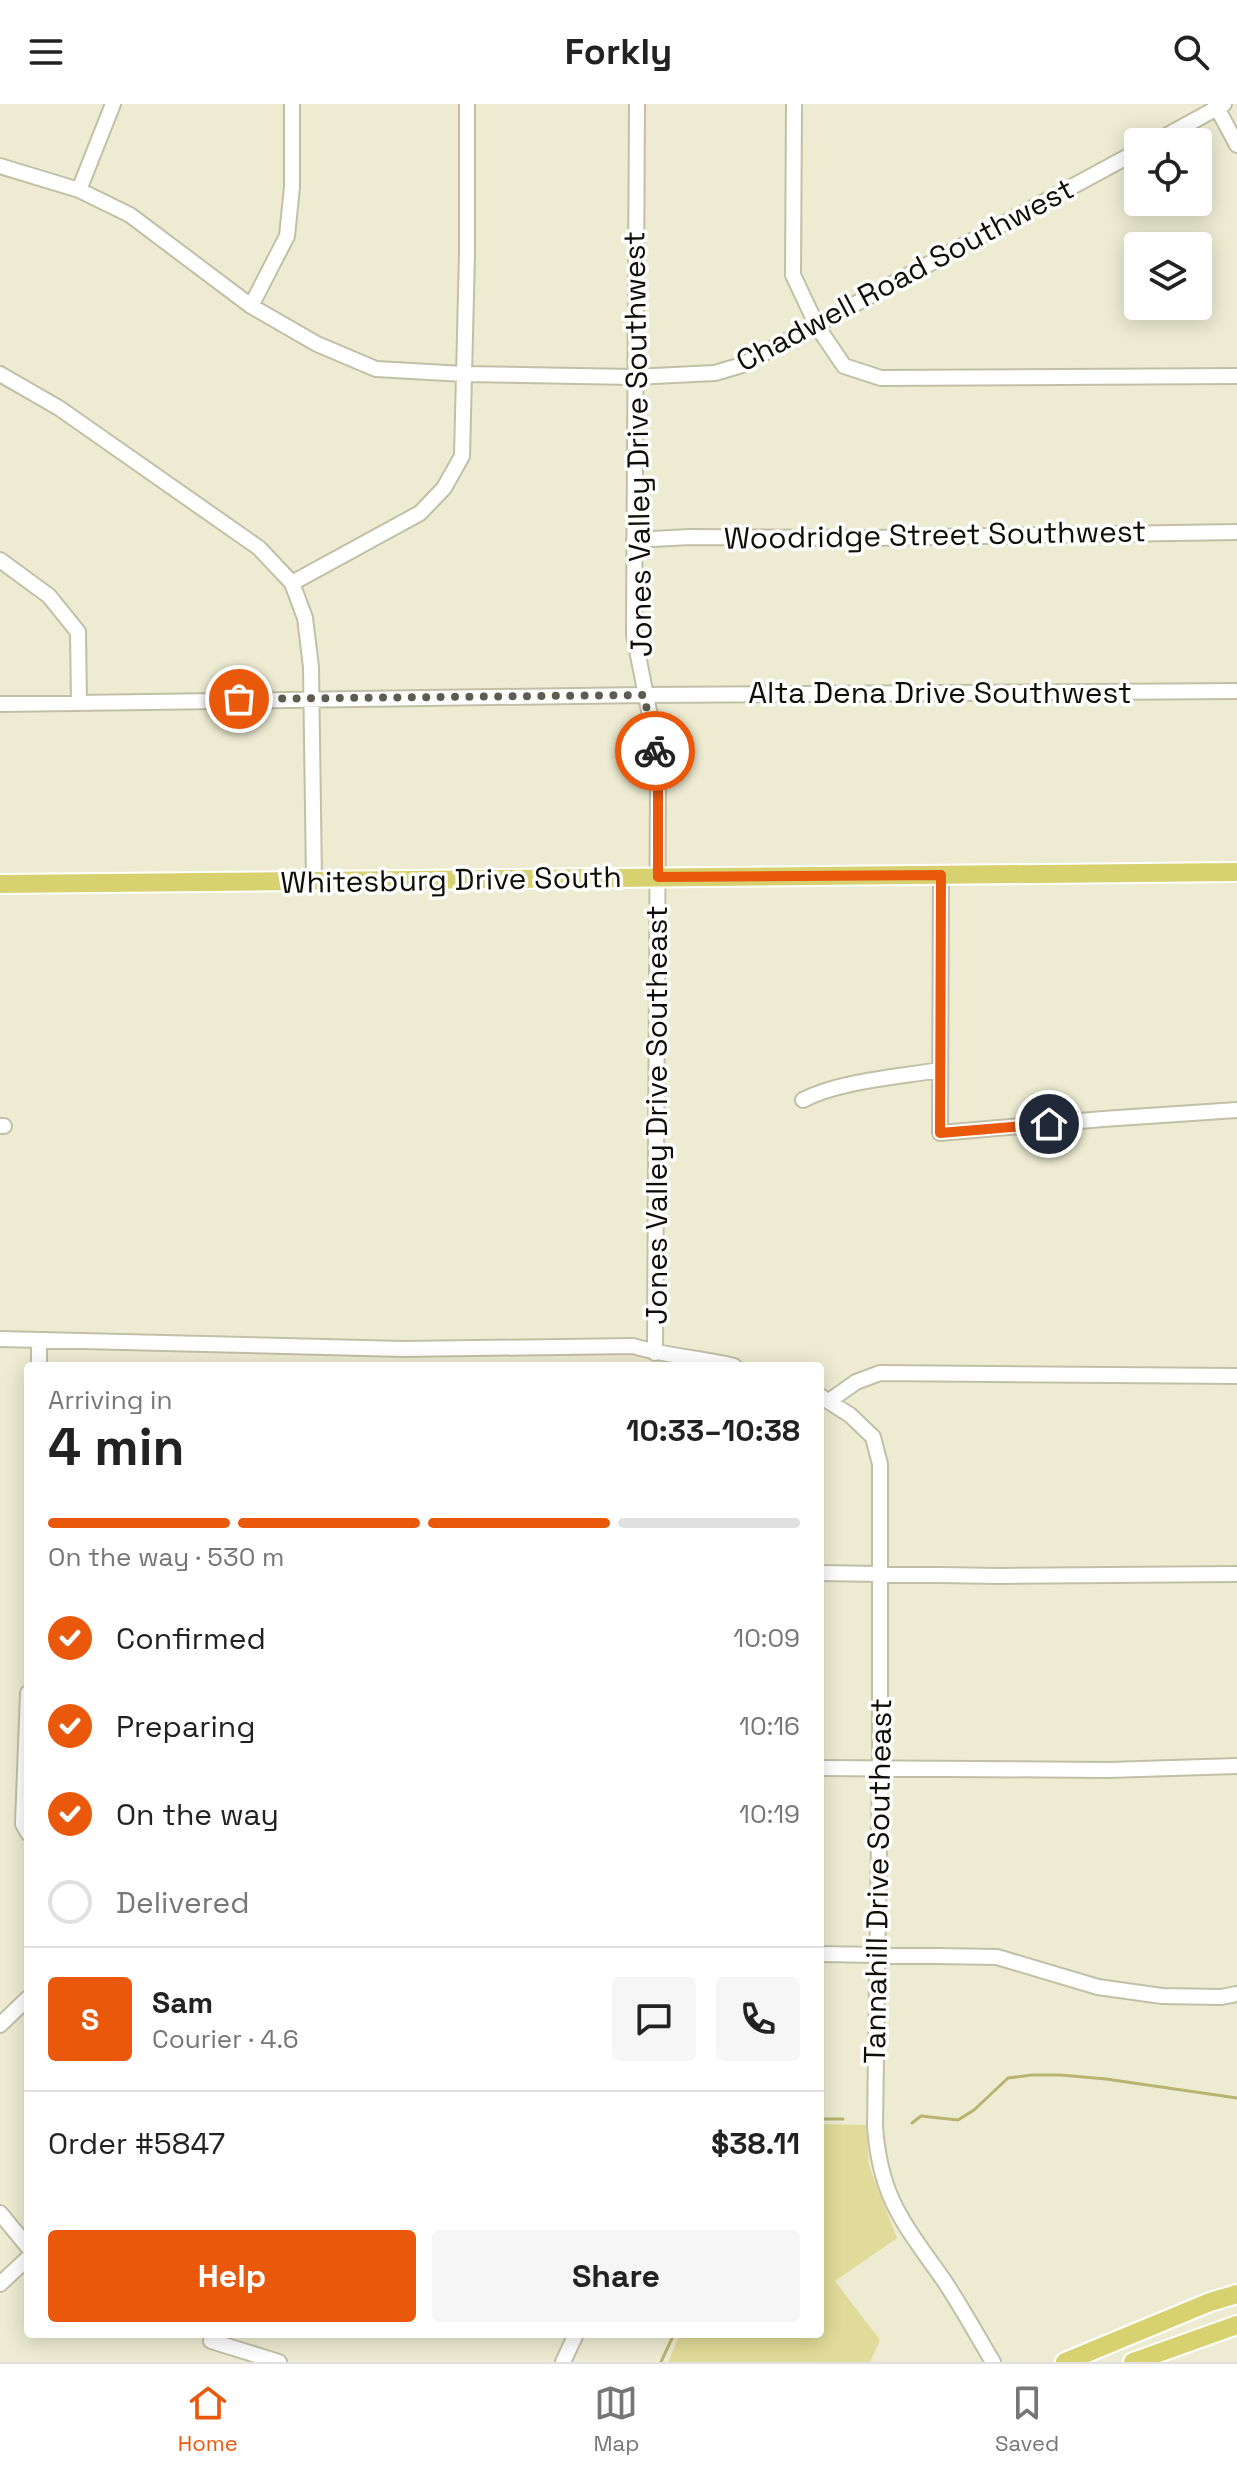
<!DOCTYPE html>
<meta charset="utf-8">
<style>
body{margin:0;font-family:"Space Grotesk",sans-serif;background:#f6f6f6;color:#222;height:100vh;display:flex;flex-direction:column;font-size:30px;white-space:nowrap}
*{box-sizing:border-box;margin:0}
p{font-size:26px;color:#767676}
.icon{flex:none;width:44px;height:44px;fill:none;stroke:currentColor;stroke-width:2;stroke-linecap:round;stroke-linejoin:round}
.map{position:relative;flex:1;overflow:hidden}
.sheet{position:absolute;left:24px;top:1258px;width:800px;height:976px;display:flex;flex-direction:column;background:#fff;border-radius:8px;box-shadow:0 4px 20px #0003}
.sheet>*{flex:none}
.controls{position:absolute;left:1124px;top:24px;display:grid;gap:16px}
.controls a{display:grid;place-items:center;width:88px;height:88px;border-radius:8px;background:#fff;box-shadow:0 4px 20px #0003;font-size:40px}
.pin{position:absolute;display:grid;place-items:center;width:68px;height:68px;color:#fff;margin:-34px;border:4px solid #fff;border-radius:50%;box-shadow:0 2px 8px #0007}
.courier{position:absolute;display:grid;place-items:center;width:80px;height:80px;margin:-40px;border:6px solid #ea580c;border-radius:50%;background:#fff;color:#222;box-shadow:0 2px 10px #0007}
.head em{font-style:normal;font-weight:600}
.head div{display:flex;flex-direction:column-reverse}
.head{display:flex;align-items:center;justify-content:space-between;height:136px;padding:0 24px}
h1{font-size:52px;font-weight:600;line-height:60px}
.bar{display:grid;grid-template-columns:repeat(4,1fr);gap:12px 8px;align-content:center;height:96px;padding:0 24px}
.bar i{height:10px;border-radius:6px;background:#e0e0e0}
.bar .on{background:#ea580c}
.bar p{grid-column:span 4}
.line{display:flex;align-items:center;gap:20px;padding:0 24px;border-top:2px solid #e0e0e0}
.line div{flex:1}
.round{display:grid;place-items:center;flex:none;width:84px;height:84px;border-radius:8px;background:#f6f6f6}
ol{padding:0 24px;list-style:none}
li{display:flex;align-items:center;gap:24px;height:88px}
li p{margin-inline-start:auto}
li .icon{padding:8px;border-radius:50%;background:#ea580c;color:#fff;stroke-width:4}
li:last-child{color:#767676}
li i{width:44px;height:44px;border:4px solid #e0e0e0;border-radius:50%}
.cta{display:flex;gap:16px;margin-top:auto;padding:16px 24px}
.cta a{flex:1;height:92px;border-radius:8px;background:#ea580c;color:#fff;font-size:32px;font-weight:600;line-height:92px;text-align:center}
.cta a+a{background:#f6f6f6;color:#222}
header{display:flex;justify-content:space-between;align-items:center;height:104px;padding:0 24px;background:#fff;font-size:36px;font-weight:600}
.tab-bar{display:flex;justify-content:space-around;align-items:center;height:112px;border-top:2px solid #e0e0e0;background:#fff;font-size:22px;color:#767676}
.tab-bar a{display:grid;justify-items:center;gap:4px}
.tab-bar .on{color:#ea580c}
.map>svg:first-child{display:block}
.green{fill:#e0db98}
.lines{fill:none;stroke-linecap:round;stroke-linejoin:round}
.stream{stroke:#b8b36f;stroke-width:3}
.minor-casing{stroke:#c1c0a6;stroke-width:18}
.major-casing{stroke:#fff;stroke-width:22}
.minor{stroke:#fff;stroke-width:14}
.major{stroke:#d8d170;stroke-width:18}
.done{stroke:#5d5c4e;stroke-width:8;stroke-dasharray:0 14.4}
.route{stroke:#ea580c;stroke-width:10}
.labels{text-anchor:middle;stroke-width:7;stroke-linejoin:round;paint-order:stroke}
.street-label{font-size:30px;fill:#100f07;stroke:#fff}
</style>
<header><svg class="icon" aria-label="menu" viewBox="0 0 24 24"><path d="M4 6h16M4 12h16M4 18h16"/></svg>Forkly<svg class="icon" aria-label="search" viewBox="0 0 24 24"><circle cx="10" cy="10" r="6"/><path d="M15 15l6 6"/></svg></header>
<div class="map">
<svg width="1237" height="2258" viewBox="0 0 1237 2258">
<rect width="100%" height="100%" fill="#edecd2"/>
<path class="green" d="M 820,2020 L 866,2021 L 869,2062 L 897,2134 L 835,2177 L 880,2236 L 870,2258 L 668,2258 L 680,2230 L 820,2230 Z"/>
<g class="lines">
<path class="stream" d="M 820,2015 L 843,2015
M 912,2019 L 921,2012 L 958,2016 L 974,2006 L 1008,1974 L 1032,1971 L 1061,1971 L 1106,1975 L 1237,1994
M 661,2258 L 674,2230"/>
<g class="minor-casing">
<path id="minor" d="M 637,0 L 634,531 L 655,637 L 658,680 L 655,1249
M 794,0 L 793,171 L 817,222 L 844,262 L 881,274 L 1237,272
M 1215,0 L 1237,41
M 1155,38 L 1224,0
M 0,62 L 79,86 L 130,111 L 251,202 L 317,240 L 376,265 L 464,270 L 634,273 L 715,269 L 742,261 L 1138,47
M 79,86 L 113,0
M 251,202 L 287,132 L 292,83 L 292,0
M 0,270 L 59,304 L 259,444 L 292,479 L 305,514 L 311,563 L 314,777
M 634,436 L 690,433 L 871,434 L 1237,428
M 0,456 L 49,492 L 78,528 L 79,598
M 292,479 L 420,409 L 444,384 L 462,352 L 467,149 L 467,0
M 0,600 L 644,591 L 1237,587
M 941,771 L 940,1029 L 1103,1015 L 1237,1006
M 803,996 C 839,977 898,973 939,966
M 0,1022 L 4,1022
M 0,1235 L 403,1245 L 633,1242 C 666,1252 700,1254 734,1262
M 39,1262 L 39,1236
M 820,1292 L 850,1311 L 873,1333 L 880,1360 L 880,1664 L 875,2022 C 880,2095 905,2121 945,2178 C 962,2204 977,2231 993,2258
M 829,1297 L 856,1278 L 880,1269 L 1237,1272
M 820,1469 L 1000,1472 L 1237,1470
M 28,1589 L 23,1720 L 28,1729
M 820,1664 L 1108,1666 L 1237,1662
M 820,1850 L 997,1853 L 1098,1883 L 1162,1892 L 1221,1893 L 1237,1890
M 0,1921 L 28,1894
M 0,2109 L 28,2143
M 0,2180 L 28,2154
M 211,2237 L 279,2258
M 563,2258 L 576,2230"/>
</g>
<g class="major-casing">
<path id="major" d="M 0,780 L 1237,768
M 1065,2258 L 1210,2198 L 1237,2190
M 1133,2258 L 1237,2221"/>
</g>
<use href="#minor" class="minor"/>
<use href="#major" class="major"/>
</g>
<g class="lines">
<path class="done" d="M 239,595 L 644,591 L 655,647"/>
<path class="route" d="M 655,647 L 658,680 L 658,773 L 941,771 L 940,1029 L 1049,1020"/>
</g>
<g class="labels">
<g class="street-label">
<text transform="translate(905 171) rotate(-28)" y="10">Chadwell Road Southwest</text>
<text transform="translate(638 340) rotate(-91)" y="10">Jones Valley Drive Southwest</text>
<text transform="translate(935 431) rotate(-1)" y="10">Woodridge Street Southwest</text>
<text x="940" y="599">Alta Dena Drive Southwest</text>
<text transform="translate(451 776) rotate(-1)" y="10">Whitesburg Drive South</text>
<text transform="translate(657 1011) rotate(-90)" y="10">Jones Valley Drive Southeast</text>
<text transform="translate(878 1777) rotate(-89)" y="10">Tannahill Drive Southeast</text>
</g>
</g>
</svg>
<div class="controls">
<a><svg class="icon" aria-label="locate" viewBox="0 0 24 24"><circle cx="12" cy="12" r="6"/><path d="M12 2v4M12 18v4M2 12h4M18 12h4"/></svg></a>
<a><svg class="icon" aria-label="layers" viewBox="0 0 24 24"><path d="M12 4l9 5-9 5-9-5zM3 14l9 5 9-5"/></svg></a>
</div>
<div class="pin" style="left:239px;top:595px;background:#ea580c"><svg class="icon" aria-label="bag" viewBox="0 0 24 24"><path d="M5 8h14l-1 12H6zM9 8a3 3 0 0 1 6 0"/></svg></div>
<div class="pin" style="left:1049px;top:1020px;background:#1f2937"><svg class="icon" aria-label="home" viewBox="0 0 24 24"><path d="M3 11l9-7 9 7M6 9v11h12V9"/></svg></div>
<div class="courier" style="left:655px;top:647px"><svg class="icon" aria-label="bike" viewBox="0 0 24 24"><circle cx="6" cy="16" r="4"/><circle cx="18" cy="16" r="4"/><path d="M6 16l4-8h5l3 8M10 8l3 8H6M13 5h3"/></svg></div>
<section class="sheet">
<div class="head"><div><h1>4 min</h1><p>Arriving in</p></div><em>10:33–10:38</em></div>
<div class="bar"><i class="on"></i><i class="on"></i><i class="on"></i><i></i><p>On the way · 530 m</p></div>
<ol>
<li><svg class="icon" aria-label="check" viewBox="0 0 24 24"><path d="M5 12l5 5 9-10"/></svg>Confirmed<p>10:09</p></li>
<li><svg class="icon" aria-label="check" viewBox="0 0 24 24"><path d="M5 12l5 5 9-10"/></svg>Preparing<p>10:16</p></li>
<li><svg class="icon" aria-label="check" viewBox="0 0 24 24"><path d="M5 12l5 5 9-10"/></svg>On the way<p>10:19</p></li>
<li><i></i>Delivered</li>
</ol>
<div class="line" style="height:144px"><b class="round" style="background:#ea580c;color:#fff">S</b><div><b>Sam</b><p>Courier · 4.6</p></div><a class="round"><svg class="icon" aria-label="chat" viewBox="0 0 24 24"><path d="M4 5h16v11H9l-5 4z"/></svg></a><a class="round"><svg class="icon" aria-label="phone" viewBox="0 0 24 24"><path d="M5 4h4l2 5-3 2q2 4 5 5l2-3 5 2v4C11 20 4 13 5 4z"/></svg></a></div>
<div class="line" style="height:104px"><div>Order #5847</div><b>$38.11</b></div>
<div class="cta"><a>Help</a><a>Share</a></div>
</section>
</div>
<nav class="tab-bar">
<a class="on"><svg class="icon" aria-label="home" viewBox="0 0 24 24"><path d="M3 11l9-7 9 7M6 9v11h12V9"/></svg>Home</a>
<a><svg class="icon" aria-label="map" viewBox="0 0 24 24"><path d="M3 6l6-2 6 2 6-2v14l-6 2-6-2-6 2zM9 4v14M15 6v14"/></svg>Map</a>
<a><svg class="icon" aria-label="saved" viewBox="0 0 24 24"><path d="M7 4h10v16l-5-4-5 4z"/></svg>Saved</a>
</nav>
